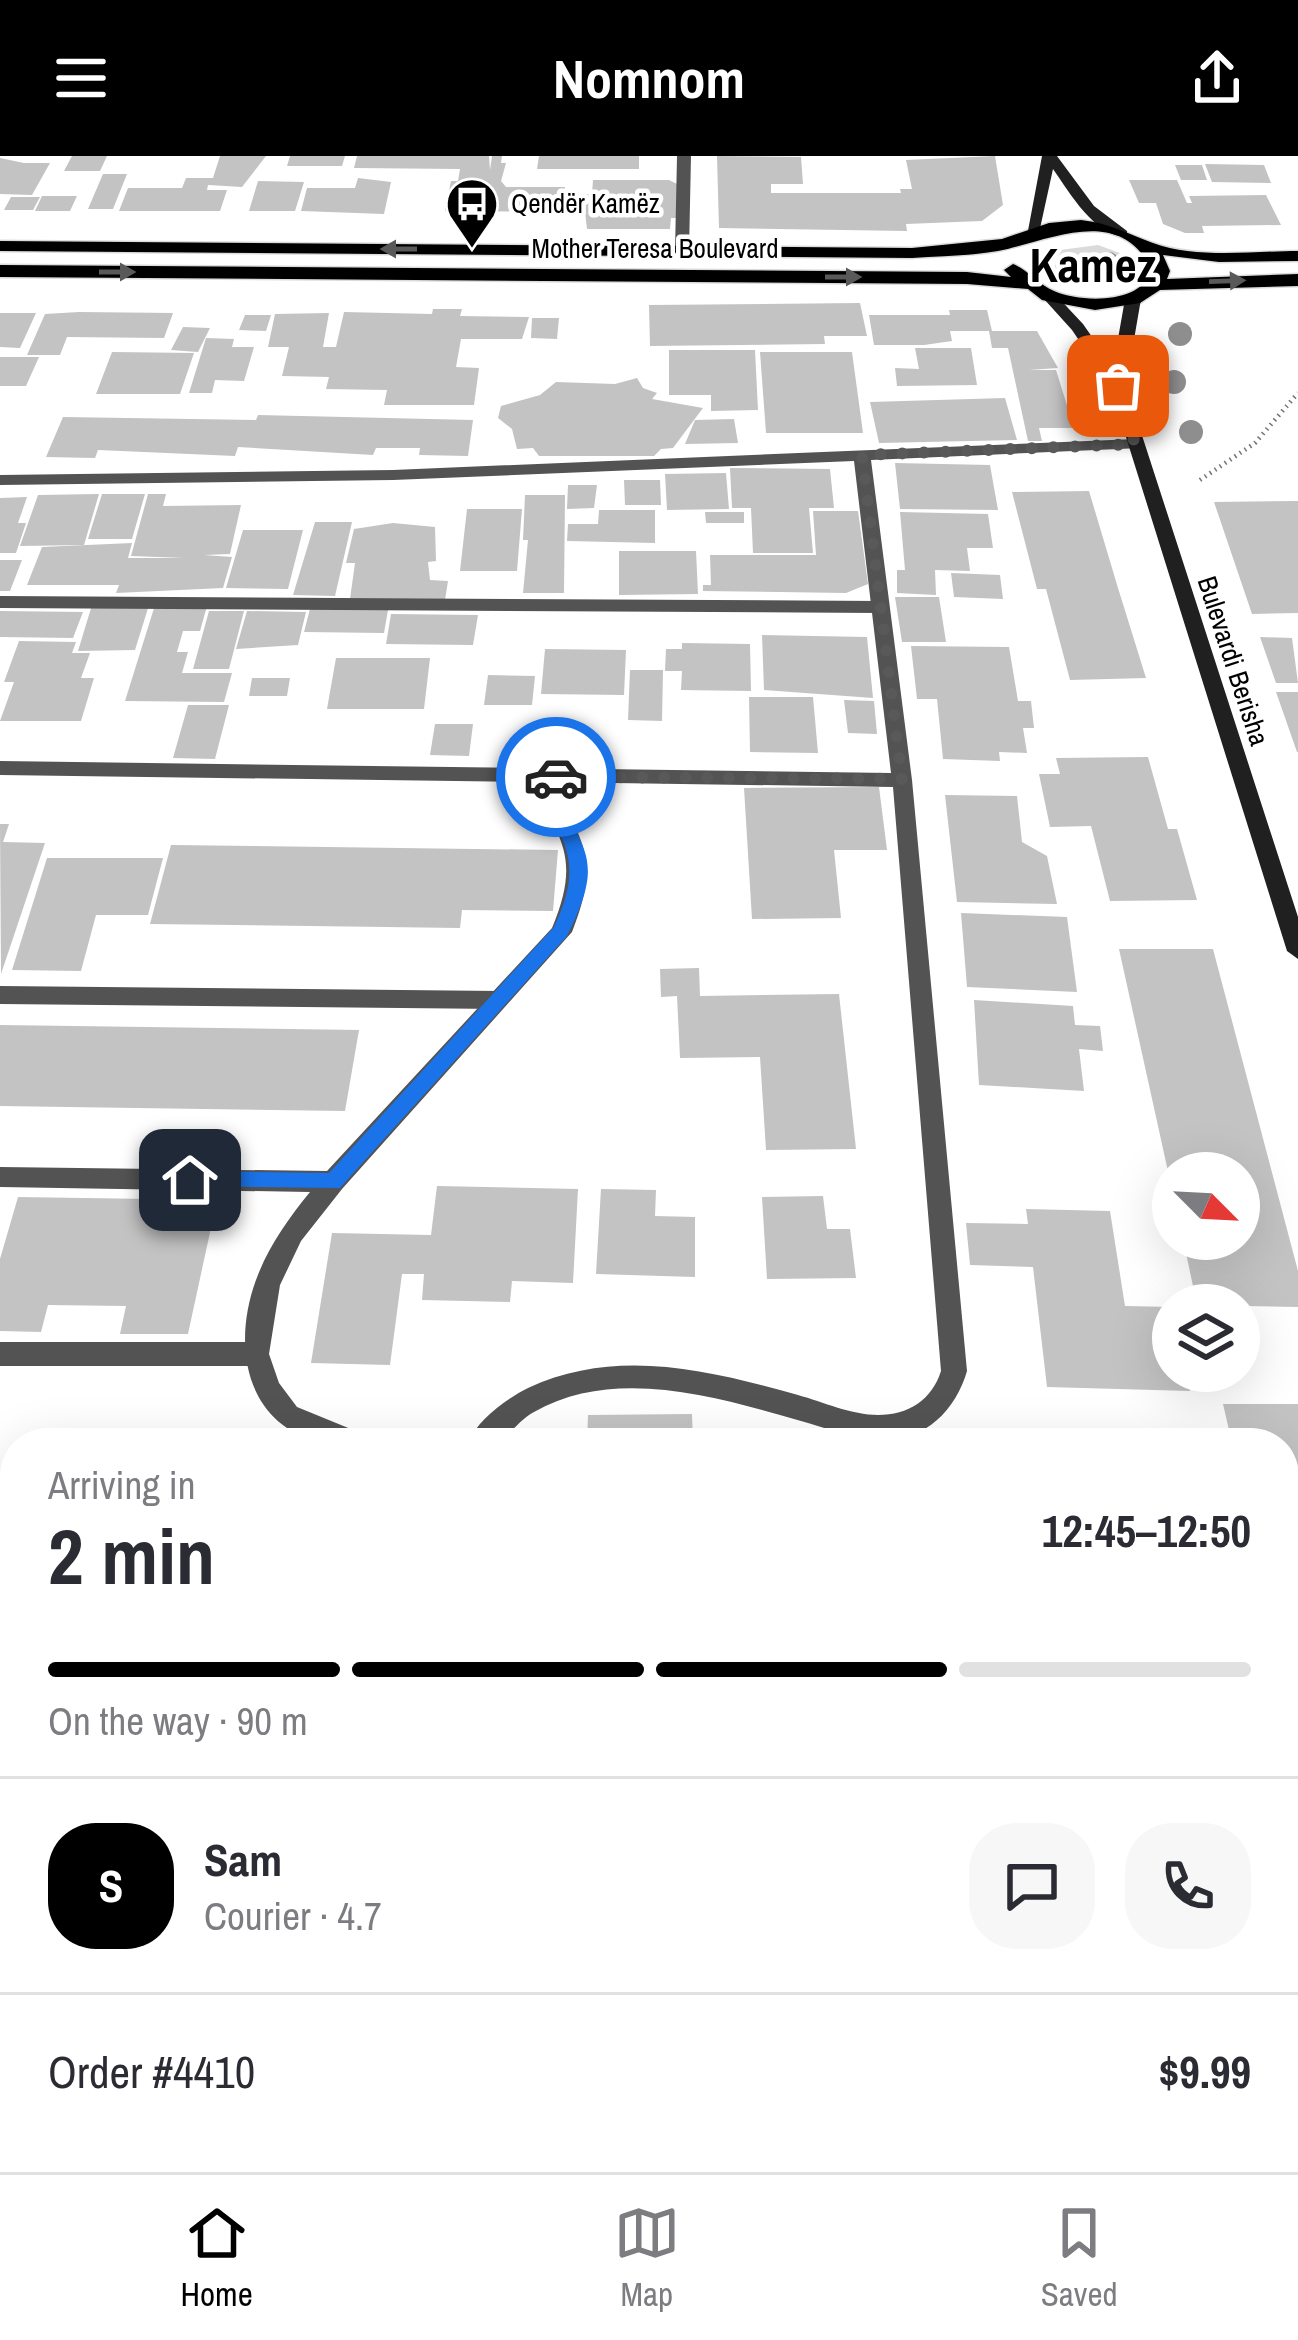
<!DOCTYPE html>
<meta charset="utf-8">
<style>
body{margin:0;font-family:"Archivo Narrow",sans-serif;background:#f7f7f7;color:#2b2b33;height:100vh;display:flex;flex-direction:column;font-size:45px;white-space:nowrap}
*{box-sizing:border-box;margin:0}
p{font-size:39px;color:#7c7c81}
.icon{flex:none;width:66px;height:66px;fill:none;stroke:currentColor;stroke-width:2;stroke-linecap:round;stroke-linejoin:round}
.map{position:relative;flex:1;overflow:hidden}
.panel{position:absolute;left:0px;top:1272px;width:1299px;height:744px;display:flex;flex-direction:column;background:#fff;border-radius:48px 48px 0 0;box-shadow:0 12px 48px #0002}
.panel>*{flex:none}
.needle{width:78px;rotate:114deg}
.tools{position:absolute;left:1152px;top:996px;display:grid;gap:24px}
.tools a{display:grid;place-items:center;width:108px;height:108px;border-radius:50%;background:#fff;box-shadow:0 12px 48px #0002;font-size:60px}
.pin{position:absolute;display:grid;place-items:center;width:102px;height:102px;color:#fff;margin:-51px;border-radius:24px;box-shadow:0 6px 18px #0006}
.courier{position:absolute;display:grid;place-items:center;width:120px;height:120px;margin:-60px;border:9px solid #1a73e8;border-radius:50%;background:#fff;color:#222;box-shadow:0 3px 15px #0007}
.headline em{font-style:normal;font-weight:700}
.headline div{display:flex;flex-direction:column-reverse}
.headline{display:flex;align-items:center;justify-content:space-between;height:204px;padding:0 48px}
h1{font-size:78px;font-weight:700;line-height:90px}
.bar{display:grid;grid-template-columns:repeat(4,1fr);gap:18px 12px;align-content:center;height:144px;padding:0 48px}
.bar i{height:15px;border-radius:9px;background:#e1e1e2}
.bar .on{background:#000}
.bar p{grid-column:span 4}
.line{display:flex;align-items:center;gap:30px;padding:0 48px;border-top:3px solid #e1e1e2}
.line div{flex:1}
.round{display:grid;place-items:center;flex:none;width:126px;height:126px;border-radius:48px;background:#f7f7f7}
header{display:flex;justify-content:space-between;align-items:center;height:156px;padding:0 48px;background:#000;color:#fff;font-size:54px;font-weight:700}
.dock{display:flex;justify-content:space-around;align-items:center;height:168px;border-top:3px solid #e1e1e2;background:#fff;font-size:33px;color:#7c7c81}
.dock a{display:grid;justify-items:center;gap:6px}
.dock .on{color:#000}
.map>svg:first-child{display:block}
.green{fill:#dadada}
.building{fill:#c3c3c3}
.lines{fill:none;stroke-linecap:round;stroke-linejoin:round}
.primary-casing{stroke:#dbdbdb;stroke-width:3}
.path{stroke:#757575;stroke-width:4.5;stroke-dasharray:1.5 4.5;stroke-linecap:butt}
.service{fill:#535353;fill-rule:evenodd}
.minor{fill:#535353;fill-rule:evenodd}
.secondary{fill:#202020;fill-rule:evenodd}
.primary{fill:#000;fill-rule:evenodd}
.tree{fill:#8e8e8e}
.oneway{fill:#595959}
.route{fill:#1a73e8}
.done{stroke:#595959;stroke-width:12;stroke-dasharray:0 21.6}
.labels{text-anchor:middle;stroke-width:9;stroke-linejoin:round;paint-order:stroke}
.far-poi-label{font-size:27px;fill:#000;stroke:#fff;text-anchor:start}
.far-street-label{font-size:27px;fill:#000;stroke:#fff}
.far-town-label{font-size:48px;font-weight:bold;fill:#000;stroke:#fff}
</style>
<header><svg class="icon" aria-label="menu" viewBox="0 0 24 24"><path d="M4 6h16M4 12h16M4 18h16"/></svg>Nomnom<svg class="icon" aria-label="share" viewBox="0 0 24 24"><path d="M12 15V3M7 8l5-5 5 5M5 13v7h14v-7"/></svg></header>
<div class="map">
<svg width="1298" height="2016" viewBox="0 0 1298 2016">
<rect width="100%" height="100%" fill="#fff"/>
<path class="green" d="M 1098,89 L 1120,97 L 1132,112 L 1128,121 C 1104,135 1074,132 1054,112 L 1060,94 Z"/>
<path class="building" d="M 72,0 L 107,0 L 100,15 L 64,15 Z
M 220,0 L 266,0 L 242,31 L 208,29 L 207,34 L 227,34 L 220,55 L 119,55 L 128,32 L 182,32 L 186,22 L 213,22 Z
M 290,0 L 345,0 L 342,10 L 287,10 Z
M 357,0 L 489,0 L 490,14 L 492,0 L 502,0 L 501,7 L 506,7 L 501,25 L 506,31 L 565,31 L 563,56 L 445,55 L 451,25 L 458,25 L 460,13 L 354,12 Z
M 539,0 L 639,0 L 639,13 L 537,13 Z
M 717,0 L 801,1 L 803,28 L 771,28 L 771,37 L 901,37 L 900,33 L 912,33 L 906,4 L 995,0 L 1003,49 L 982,65 L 906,68 L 907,75 L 719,72 Z
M 0,2 L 24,7 L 50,7 L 32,39 L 0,38 Z
M 1205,8 L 1264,9 L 1271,27 L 1212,26 Z
M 1175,9 L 1202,9 L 1207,24 L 1181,24 Z
M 103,18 L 127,18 L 113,53 L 88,53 Z
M 358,22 L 391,26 L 384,58 L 301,55 L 307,32 L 355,32 Z
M 593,24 L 669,24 L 677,28 L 677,62 L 671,62 L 670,73 L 587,73 L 583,38 L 592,38 Z
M 1129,24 L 1177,24 L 1187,47 L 1192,47 L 1189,40 L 1266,39 L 1281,69 L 1202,70 L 1204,77 L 1185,77 L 1163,68 L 1156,47 L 1139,47 Z
M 258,25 L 304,26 L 295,55 L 249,55 Z
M 42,40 L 77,40 L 70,55 L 35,55 Z
M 11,41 L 40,41 L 33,54 L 4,54 Z
M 860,147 L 867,180 L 824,180 L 825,188 L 650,190 L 649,149 Z
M 433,153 L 462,153 L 460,160 L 529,161 L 522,183 L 461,183 L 456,211 L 479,212 L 474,249 L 384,249 L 387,234 L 326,233 L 329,221 L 282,220 L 289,191 L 268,191 L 275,158 L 329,157 L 323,191 L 336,191 L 344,156 L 432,158 Z
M 949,154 L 987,154 L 992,175 L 950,175 L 952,185 L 924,189 L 874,189 L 869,159 L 950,159 Z
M 79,156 L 173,157 L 164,182 L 67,181 L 60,199 L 27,199 L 45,158 Z
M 0,157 L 36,157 L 20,192 L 0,191 Z
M 245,159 L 271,159 L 266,175 L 239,174 Z
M 532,162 L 559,162 L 557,183 L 531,182 Z
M 183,171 L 210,172 L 198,196 L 171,194 Z
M 989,175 L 1037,175 L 1058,212 L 1029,214 L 1056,214 L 1074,272 L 1039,272 L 1042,285 L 1028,285 L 1008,192 L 992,192 Z
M 206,182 L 234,183 L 232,191 L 254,191 L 244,225 L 215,224 L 212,237 L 189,237 Z
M 915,192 L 971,192 L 977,229 L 897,230 L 895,212 L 919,213 Z
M 669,194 L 755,194 L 758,254 L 711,255 L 711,239 L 669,239 Z
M 112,196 L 194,197 L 180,238 L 96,238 Z
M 760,196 L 852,196 L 863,277 L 766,277 Z
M 0,201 L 39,201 L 26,230 L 0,230 Z
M 637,222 L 643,232 L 657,237 L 652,243 L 703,252 L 673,292 L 661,293 L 654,300 L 539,300 L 533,292 L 517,293 L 512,273 L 498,262 L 501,250 L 540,239 L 556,226 L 615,228 Z
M 1005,242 L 1017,284 L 879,287 L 870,246 Z
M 258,259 L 473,264 L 468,300 L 419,299 L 420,292 L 376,292 L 373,299 L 238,291 L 235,300 L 98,294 L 95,302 L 46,301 L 63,261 L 256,264 Z
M 734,263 L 738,287 L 685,288 L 695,264 Z
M 895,307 L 990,309 L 998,354 L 900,353 Z
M 730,312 L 830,313 L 834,352 L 809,352 L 813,397 L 753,397 L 751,352 L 732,352 Z
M 726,317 L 729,353 L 667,354 L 665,318 Z
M 624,324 L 660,324 L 661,349 L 625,349 Z
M 568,329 L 597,329 L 594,352 L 567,353 Z
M 1089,335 L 1118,432 L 1146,522 L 1070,524 L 1046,433 L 1037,433 L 1012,336 Z
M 99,338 L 84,389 L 20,390 L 38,339 Z
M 102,338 L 145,338 L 132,383 L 88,383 Z
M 148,338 L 166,338 L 163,350 L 241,349 L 230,398 L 204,399 L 232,401 L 223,432 L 116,437 L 119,429 L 27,429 L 42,391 L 132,387 L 128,402 L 184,402 L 131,400 Z
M 525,339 L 565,339 L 564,437 L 523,437 L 528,384 L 523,384 Z
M 27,341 L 18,367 L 26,367 L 16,397 L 0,397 L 0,342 Z
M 1298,345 L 1298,457 L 1252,458 L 1214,346 Z
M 467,353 L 522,353 L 517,415 L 460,415 Z
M 599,354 L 655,354 L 655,387 L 567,385 L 568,368 L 598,368 Z
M 813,355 L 858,355 L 868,428 L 846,437 L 703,435 L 703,429 L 711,429 L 710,399 L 816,399 Z
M 705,356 L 744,356 L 744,367 L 706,367 Z
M 900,356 L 988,358 L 993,392 L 967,392 L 970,415 L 935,414 L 936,439 L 897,437 L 897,414 L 905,414 Z
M 315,366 L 352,366 L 335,440 L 293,439 Z
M 393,367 L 435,371 L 436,405 L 428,406 L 430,424 L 448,425 L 445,444 L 350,443 L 355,407 L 346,407 L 354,373 Z
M 243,374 L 303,374 L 288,433 L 226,432 Z
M 619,395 L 696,395 L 698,438 L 619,439 Z
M 0,404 L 22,404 L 10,435 L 0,435 Z
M 951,417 L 1000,419 L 1003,443 L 954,441 Z
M 895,441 L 939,441 L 946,486 L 902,486 Z
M 92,449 L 149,449 L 135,494 L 78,495 Z
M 155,449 L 207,450 L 200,475 L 183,475 L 177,496 L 188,496 L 182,517 L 232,517 L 224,546 L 125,545 Z
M 310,453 L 388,454 L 384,477 L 304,476 Z
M 0,455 L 83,456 L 73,482 L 0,481 Z
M 209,455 L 244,455 L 229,513 L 193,513 Z
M 247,455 L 306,456 L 298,489 L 236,493 Z
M 391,458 L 478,459 L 473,489 L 386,488 Z
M 762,479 L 867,481 L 873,542 L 764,534 Z
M 1260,481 L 1292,482 L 1298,527 L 1276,527 Z
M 19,485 L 76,486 L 72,497 L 90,497 L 81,522 L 94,522 L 81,565 L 0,565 L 14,526 L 4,526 Z
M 682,487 L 750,488 L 751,535 L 681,534 L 682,515 L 665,515 L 666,493 L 682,493 Z
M 911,490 L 1009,491 L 1018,545 L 1031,545 L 1034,572 L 1023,572 L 1027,597 L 999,596 L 1000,605 L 943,603 L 937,543 L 917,543 Z
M 545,493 L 626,494 L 624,539 L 541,538 Z
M 336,502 L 430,502 L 424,553 L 327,553 Z
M 630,514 L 663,514 L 662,565 L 628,564 Z
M 488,519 L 535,520 L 532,549 L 484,549 Z
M 252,522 L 290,522 L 287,540 L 249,540 Z
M 1276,536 L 1298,536 L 1298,596 L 1297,596 Z
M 749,541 L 813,541 L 818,597 L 750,596 Z
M 844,544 L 874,545 L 877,578 L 848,577 Z
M 188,549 L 229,549 L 215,603 L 173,602 Z
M 435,568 L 473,568 L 469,600 L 430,599 Z
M 1148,601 L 1168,673 L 1177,673 L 1197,744 L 1110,745 L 1091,670 L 1050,671 L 1039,618 L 1060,618 L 1056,602 Z
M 879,631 L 887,694 L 834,694 L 841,762 L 752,763 L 744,632 Z
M 945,639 L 1017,640 L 1022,686 L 1047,700 L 1057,748 L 957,746 Z
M 0,668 L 9,668 L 3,686 L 45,687 L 1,818 Z
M 171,689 L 558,694 L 553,755 L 462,754 L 460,772 L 150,768 Z
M 47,702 L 163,702 L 148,759 L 96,759 L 81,815 L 12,814 Z
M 961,757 L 1067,761 L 1077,836 L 967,831 Z
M 1119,793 L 1213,793 L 1298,1115 L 1298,1151 L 1197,1149 L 1183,1083 L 1239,1083 L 1239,1017 L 1173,1017 L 1171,1029 Z
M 699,812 L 700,840 L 839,838 L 856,993 L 766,994 L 760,901 L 680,902 L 677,840 L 661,841 L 660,813 Z
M 974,844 L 1073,850 L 1075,869 L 1100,870 L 1103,895 L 1079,893 L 1084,935 L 979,929 Z
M 0,869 L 359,874 L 345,955 L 0,950 Z
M 437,1030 L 578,1033 L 573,1127 L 512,1125 L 510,1146 L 422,1144 L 424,1118 L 402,1118 L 390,1209 L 311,1207 L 332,1077 L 431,1079 Z
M 601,1033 L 656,1034 L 655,1060 L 695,1061 L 695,1121 L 596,1118 Z
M 823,1040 L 827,1073 L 850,1073 L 856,1122 L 767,1123 L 762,1041 Z
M 18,1041 L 217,1044 L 188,1178 L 120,1178 L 126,1150 L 48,1149 L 41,1176 L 0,1175 L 0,1103 Z
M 1026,1053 L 1110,1055 L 1125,1150 L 1173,1151 L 1173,1215 L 1187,1215 L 1190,1235 L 1047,1231 L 1033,1111 L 970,1109 L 966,1067 L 1028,1068 Z
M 1223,1248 L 1298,1248 L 1298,1409 L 1284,1409 L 1284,1287 L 1232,1287 Z
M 692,1258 L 693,1287 L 587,1287 L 588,1259 Z
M 0,1360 L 15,1360 L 15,1476 L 0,1475 Z
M 0,1822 L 15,1822 L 2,1890 L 0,1890 Z
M 1286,1829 L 1297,1881 L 1284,1881 Z
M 681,2001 L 834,2001 L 835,2016 L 681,2016 Z
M 873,2001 L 1058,2001 L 1059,2016 L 874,2016 Z"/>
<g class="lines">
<g class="primary-casing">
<path id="primary" d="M 1081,64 C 1109,67 1128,78 1153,87 C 1196,103 1253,95 1298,95 L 1298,105 L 1219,106 L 1163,99 L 1170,115 L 1167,123 L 1298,118 L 1298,130 L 1160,134 L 1140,147 L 1095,154 L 1042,144 L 1028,133 L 967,128 L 0,121 L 0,109 L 967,116 L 1011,121 L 1004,114 L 1013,108 C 1028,114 1039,129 1054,135 C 1082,147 1140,148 1152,115 C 1121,46 1047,86 998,95 C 970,100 941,100 912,102 L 0,95 L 0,85 L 912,92 L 1002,83 L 1049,67 Z"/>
</g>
<path class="path" d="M 1200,324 L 1255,287 L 1298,237"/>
<path class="service" d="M 0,440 L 880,445 L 889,451 L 880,457 L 0,452 Z
M 0,830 L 499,835 L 510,844 L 499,853 L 0,848 Z
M 0,1186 L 256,1186 L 265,1189 L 269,1198 L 265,1207 L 256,1210 L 0,1210 Z
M 0,1553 L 15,1554 L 15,1584 L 0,1583 Z"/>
<path class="minor" d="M 677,0 L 691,0 L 689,95 L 682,99 L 675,95 Z
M 1135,283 L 1141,284 L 1141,292 L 871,304 L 912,624 L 967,1215 C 955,1257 920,1290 872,1284 C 849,1282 824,1271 801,1265 C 717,1241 615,1210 534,1256 C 521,1263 510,1277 500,1287 L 468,1287 C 477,1264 506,1243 528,1232 C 616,1191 708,1214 798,1239 C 823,1246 852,1259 878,1259 C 908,1259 932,1244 941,1215 L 893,631 L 548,626 C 587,685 599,708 572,776 L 342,1033 L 301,1085 L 280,1129 L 269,1198 L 279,1227 L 297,1251 L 363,1278 L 366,1287 C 352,1287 333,1290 319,1286 C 245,1267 232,1189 256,1124 C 268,1091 288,1063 310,1036 L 0,1031 L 0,1011 L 327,1015 L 552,772 C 580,705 564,682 527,626 L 0,619 L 0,605 L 891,617 L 854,305 L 393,324 L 0,329 L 0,319 L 393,314 Z
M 1284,1543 L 1298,1544 L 1298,1574 L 1284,1573 Z"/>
<path class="secondary" d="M 1042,0 L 1057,0 L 1094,50 L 1127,75 L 1127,81 C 1095,81 1070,37 1053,13 L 1039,77 L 1027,80 Z
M 1044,137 L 1054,137 L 1083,168 L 1113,211 L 1125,143 L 1133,138 L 1141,143 L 1126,230 L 1298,761 L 1298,803 L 1287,795 L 1110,230 L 1072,174 L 1044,143 Z"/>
<use href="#primary" class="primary"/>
</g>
<g class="tree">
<circle cx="1109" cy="106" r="10"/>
<circle cx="1180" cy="178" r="12"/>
<circle cx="1174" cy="226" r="12"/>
<circle cx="1191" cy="276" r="12"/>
</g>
<defs><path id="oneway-solid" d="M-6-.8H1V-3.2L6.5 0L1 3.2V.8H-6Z" transform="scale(3)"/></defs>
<g class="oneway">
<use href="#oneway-solid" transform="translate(399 93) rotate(-180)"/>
<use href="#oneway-solid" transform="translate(117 116)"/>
<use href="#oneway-solid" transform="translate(843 121)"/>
<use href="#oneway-solid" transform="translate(1227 125) rotate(-2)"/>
</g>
<path class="route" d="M 534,615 L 562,617 L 562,625 L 546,627 C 587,694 605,704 567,780 L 340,1032 L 184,1030 L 184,1018 L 190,1015 L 329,1017 L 554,771 C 587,701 562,682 526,621 Z"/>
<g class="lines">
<path class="done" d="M 556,621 L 902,623 L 862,299 L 1135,288 L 1118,230"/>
</g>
<defs>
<g id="bus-pin" transform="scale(2.7)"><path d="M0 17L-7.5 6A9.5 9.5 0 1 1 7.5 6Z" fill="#000" stroke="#fff"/><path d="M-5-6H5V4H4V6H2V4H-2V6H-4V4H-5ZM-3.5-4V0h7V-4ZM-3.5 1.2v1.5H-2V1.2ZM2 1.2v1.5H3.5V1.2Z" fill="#fff"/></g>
</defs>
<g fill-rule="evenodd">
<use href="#bus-pin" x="472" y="48"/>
</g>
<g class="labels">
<g class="far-poi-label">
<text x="511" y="57">Qendër Kamëz</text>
</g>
<g class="far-street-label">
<text x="655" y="102">Mother Teresa Boulevard</text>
<text transform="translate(1233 505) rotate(72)" y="9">Bulevardi Berisha</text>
</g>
<g class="far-town-label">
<text x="1093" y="126">Kamez</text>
</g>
</g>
</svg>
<div class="tools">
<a><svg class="needle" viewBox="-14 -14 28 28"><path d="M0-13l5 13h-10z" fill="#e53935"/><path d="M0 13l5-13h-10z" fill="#7c7c81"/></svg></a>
<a><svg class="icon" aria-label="layers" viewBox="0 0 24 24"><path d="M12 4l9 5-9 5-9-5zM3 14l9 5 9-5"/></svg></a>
</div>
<div class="pin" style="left:1118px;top:230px;background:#ea580c"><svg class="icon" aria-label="bag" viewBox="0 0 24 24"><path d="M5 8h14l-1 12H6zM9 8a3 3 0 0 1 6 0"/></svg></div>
<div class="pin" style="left:190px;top:1024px;background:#1f2937"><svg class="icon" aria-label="home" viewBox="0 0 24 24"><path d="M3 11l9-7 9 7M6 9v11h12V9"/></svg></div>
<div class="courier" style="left:556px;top:621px"><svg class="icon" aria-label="car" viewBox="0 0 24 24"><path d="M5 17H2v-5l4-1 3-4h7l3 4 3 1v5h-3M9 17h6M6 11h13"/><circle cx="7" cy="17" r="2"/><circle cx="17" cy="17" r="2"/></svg></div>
<section class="panel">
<div class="headline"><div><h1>2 min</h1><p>Arriving in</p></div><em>12:45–12:50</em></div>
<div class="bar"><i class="on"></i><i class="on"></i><i class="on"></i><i></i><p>On the way · 90 m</p></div>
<div class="line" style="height:216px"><b class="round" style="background:#000;color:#fff">S</b><div><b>Sam</b><p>Courier · 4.7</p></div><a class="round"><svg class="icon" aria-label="chat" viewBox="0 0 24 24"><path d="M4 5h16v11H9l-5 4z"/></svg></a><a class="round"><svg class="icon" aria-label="phone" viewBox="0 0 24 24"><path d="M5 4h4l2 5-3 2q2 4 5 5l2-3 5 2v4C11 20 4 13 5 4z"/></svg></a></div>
<div class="line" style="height:156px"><div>Order #4410</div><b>$9.99</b></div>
</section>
</div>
<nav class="dock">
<a class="on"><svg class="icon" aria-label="home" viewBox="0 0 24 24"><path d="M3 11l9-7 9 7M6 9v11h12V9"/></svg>Home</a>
<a><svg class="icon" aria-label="map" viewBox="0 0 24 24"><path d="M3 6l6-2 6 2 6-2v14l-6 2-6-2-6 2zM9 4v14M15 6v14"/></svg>Map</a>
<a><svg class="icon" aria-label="saved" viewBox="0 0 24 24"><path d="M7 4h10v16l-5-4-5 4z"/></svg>Saved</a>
</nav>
